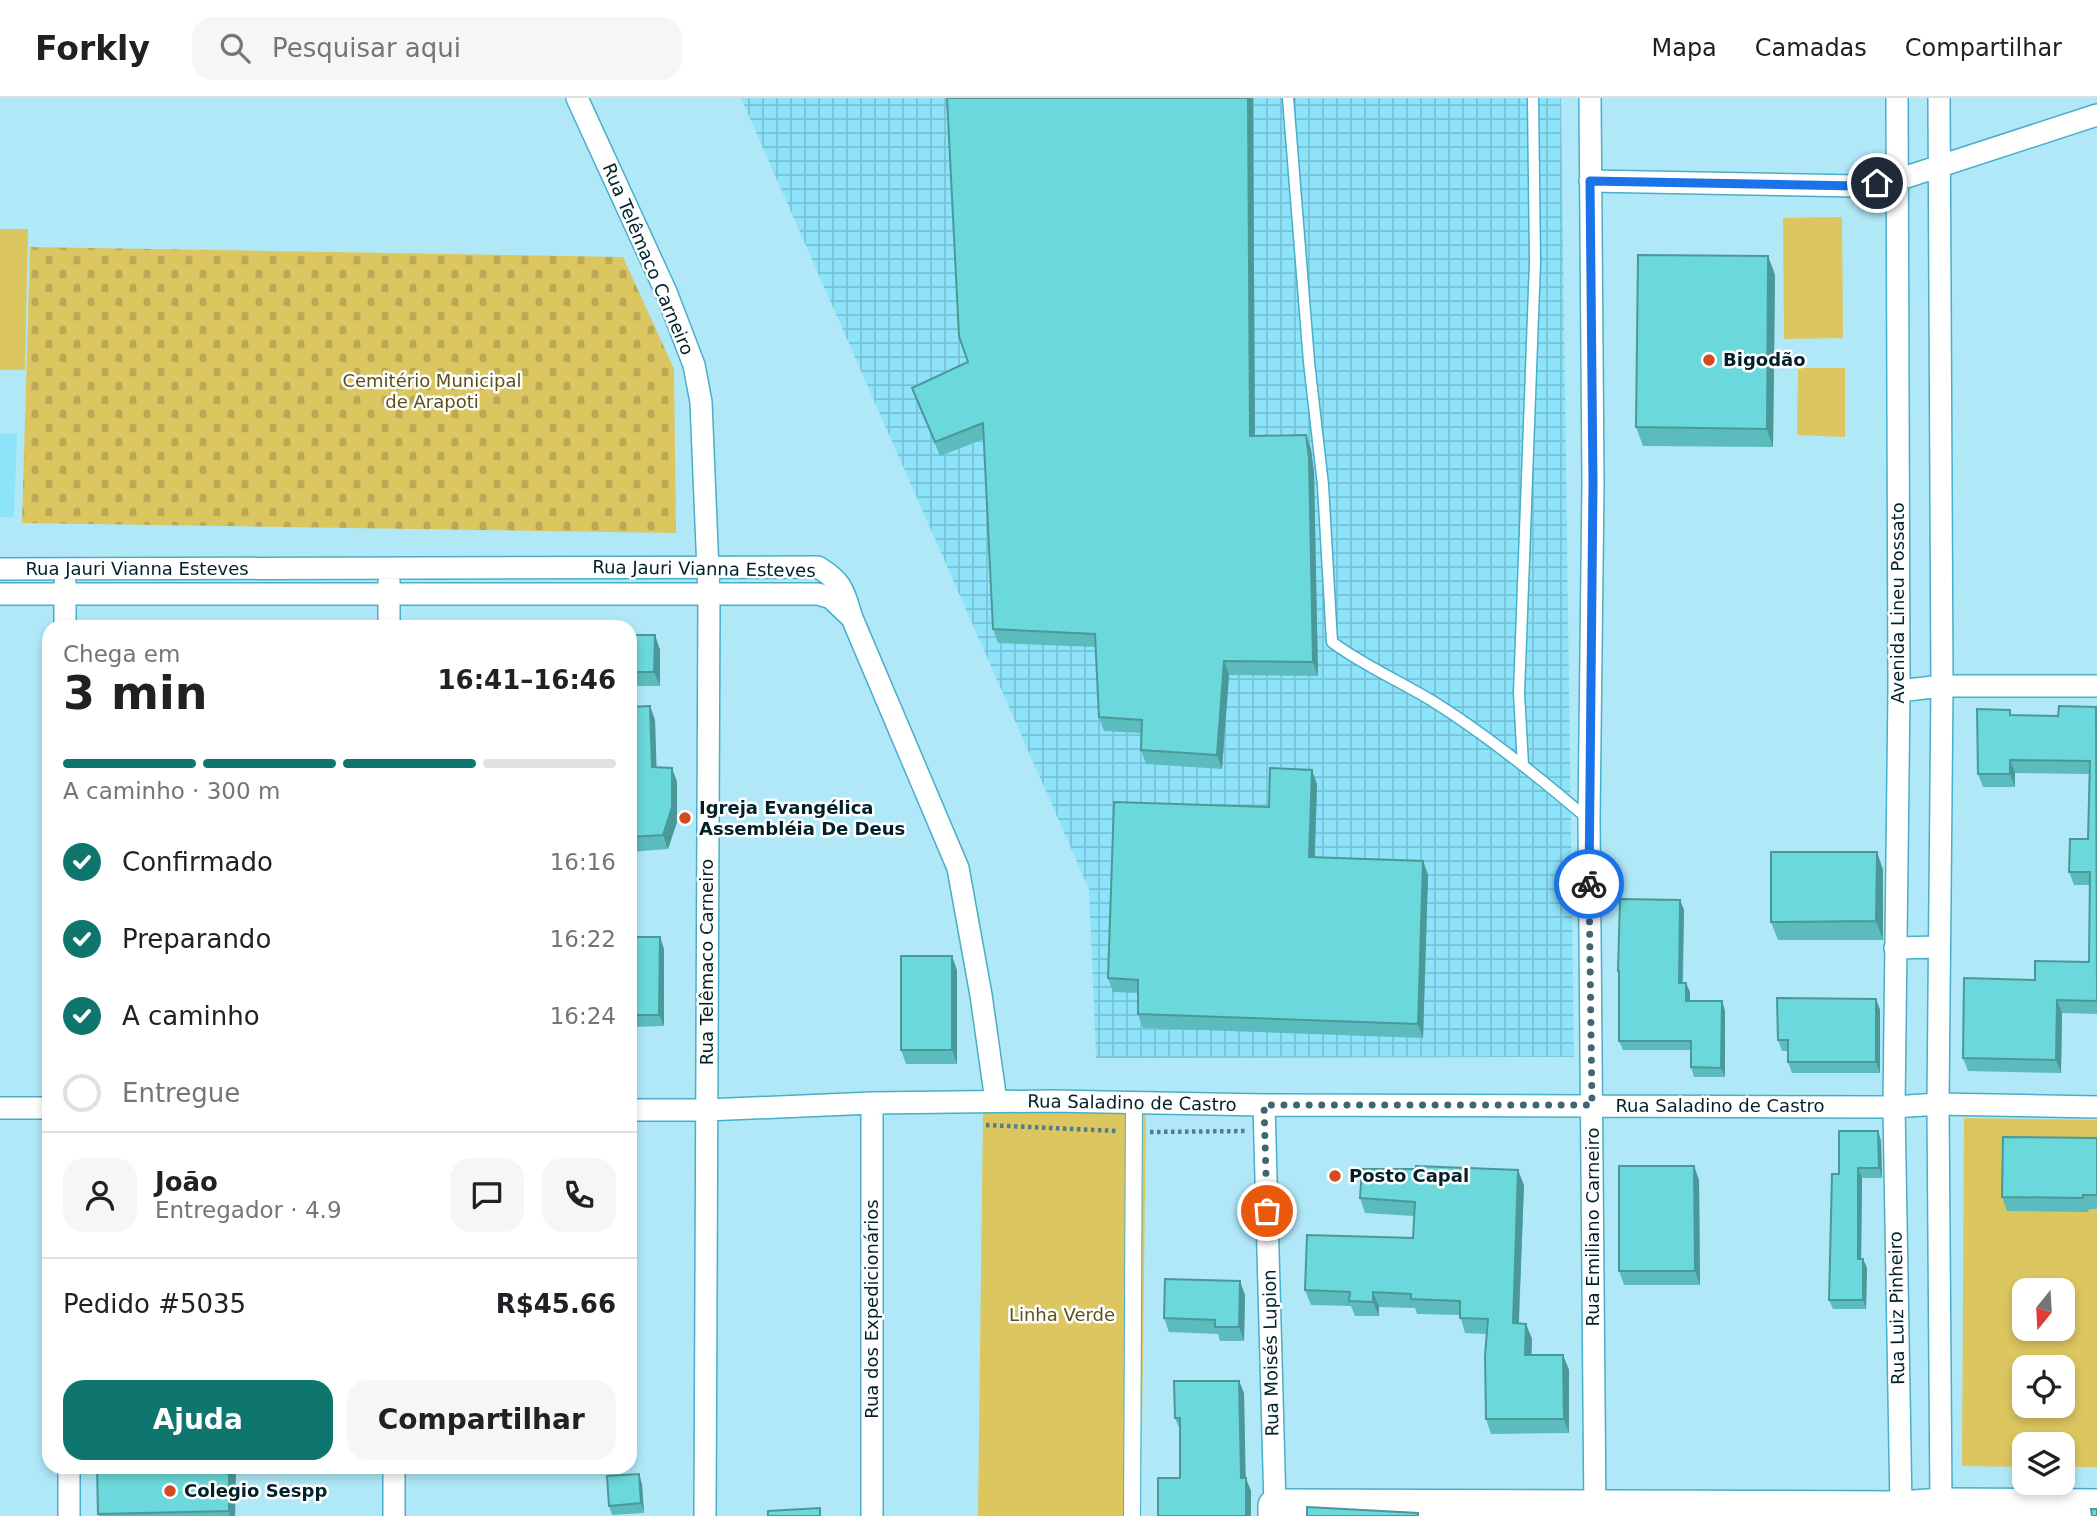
<!DOCTYPE html>
<html lang="pt">
<meta charset="utf-8">
<style>
body{margin:0;font-family:"DejaVu Sans",sans-serif;background:#f6f6f6;color:#202124;height:100vh;display:flex;flex-direction:column;font-size:26px;white-space:nowrap}
*{box-sizing:border-box;margin:0}
p{font-size:23px;color:#757577}
.icon{flex:none;width:38px;height:38px;fill:none;stroke:currentColor;stroke-width:2;stroke-linecap:round;stroke-linejoin:round}
.map{position:relative;flex:1;overflow:hidden}
.sheet{position:absolute;left:42px;top:522px;width:595px;height:854px;display:flex;flex-direction:column;background:#fff;border-radius:21px;box-shadow:0 4px 10px #0003}
.sheet>*{flex:none}
.needle{width:46px;rotate:198deg}
.buttons{position:absolute;left:2012px;top:1180px;display:grid;gap:14px}
.buttons a{display:grid;place-items:center;width:63px;height:63px;border-radius:14px;background:#fff;box-shadow:0 4px 10px #0003;font-size:35px}
.pin{position:absolute;display:grid;place-items:center;width:60px;height:60px;color:#fff;margin:-30px;border:4px solid #fff;border-radius:50%;box-shadow:0 2px 7px #0007}
.courier{position:absolute;display:grid;place-items:center;width:70px;height:70px;margin:-35px;border:5px solid #1a73e8;border-radius:50%;background:#fff;color:#222;box-shadow:0 2px 9px #0007}
.headline em{font-style:normal;font-weight:800}
.headline div{display:flex;flex-direction:column-reverse}
.headline{display:flex;align-items:center;justify-content:space-between;height:119px;padding:0 21px}
h1{font-size:46px;font-weight:800;line-height:52px}
.bar{display:grid;grid-template-columns:repeat(4,1fr);gap:10px 7px;align-content:center;height:84px;padding:0 21px}
.bar i{height:9px;border-radius:5px;background:#e0e0e0}
.bar .selected{background:#0f766e}
.bar p{grid-column:span 4}
.line{display:flex;align-items:center;gap:18px;padding:0 21px;border-top:2px solid #e0e0e0}
.line div{flex:1}
.round{display:grid;place-items:center;flex:none;width:74px;height:74px;border-radius:21px;background:#f6f6f6}
ol{padding:0 21px;list-style:none}
li{display:flex;align-items:center;gap:21px;height:77px}
li p{margin-inline-start:auto}
li .icon{padding:7px;border-radius:50%;background:#0f766e;color:#fff;stroke-width:4}
li:last-child{color:#757577}
li i{width:38px;height:38px;border:4px solid #e0e0e0;border-radius:50%}
.primary-button{display:flex;gap:14px;margin-top:auto;padding:14px 21px}
.primary-button a{flex:1;height:80px;border-radius:21px;background:#0f766e;color:#fff;font-size:28px;font-weight:800;line-height:80px;text-align:center}
.primary-button a+a{background:#f6f6f6;color:#202124}
header{display:flex;align-items:center;gap:42px;box-sizing:border-box;height:98px;padding:0 35px;background:#fff;border-bottom:2px solid #e0e0e0}
header strong{font-size:33px}
nav{display:flex;gap:38px;margin-inline-start:auto;font-size:24px}
.search{width:490px;height:63px;background:#f6f6f6;display:flex;align-items:center;gap:18px;box-sizing:border-box;padding:0 24px;border-radius:21px;color:#757577;font-size:26px}
.map>svg:first-child{display:block}
.built{fill:#8de3fa}
.industrial{fill:url(#industrial-grid)}
.cemetery{fill:url(#cemetery-stones)}
.park{fill:#dcc660;fill-rule:evenodd}
.lines{fill:none;stroke-linecap:round;stroke-linejoin:round}
.service-casing{stroke:#47afc9;stroke-width:13}
.pedestrian-casing{stroke:#47afc9;stroke-width:18}
.minor-casing{stroke:#47afc9;stroke-width:24}
.primary-casing{stroke:#47afc9;stroke-width:36}
.path{stroke:#527e89;stroke-width:4.5;stroke-dasharray:3.5 3.5;stroke-linecap:butt}
.service{stroke:#fff;stroke-width:10}
.pedestrian{stroke:#fff;stroke-width:16}
.minor{stroke:#fff;stroke-width:21}
.primary{stroke:#fff;stroke-width:33}
.wall{fill:#5cbbbc}
.shaded-wall{fill:#4b9899}
.building{fill:#6bd9db;stroke:#4b9899;stroke-width:2}
.done{stroke:#3e6771;stroke-width:7;stroke-dasharray:0 12.6}
.route{stroke:#1a73e8;stroke-width:9}
.poi-dot{fill:#d44b21;stroke:#fefefe;stroke-width:2.5}
.labels{text-anchor:middle;stroke-width:5;stroke-linejoin:round;paint-order:stroke}
.street-label{font-size:18px;fill:#002129;stroke:#fefefe}
.poi-label{font-size:18px;font-weight:bold;fill:#002129;stroke:#fefefe;text-anchor:start}
.park-label{font-size:18px;fill:#5c5014;stroke:#fefefe}
</style>
<header>
<strong>Forkly</strong>
<div class="search"><svg class="icon" aria-label="search" viewBox="0 0 24 24"><circle cx="10" cy="10" r="6"/><path d="M15 15l6 6"/></svg>Pesquisar aqui</div>
<nav><a>Mapa</a><a>Camadas</a><a>Compartilhar</a></nav>
</header>
<div class="map">
<svg width="2097" height="1418" viewBox="0 0 2097 1418">
<defs>
<pattern id="industrial-grid" width="8" height="8" patternUnits="userSpaceOnUse" patternTransform="scale(1.75)"><rect width="8" height="8" fill="#8de3fa"/><path d="M0 4h8M4 0v8" fill="none" stroke="#78c2d6"/></pattern>
<pattern id="cemetery-stones" width="16" height="16" patternUnits="userSpaceOnUse" patternTransform="scale(1.75)"><rect width="16" height="16" fill="#dcc660"/><path d="M2 7V4a2 2 0 0 1 4 0v3zM10 15v-3a2 2 0 0 1 4 0v3z" fill="#bbaa53"/></pattern>
</defs>
<rect width="100%" height="100%" fill="#b0e8f7"/>
<path class="built" d="M 0,335 L 17,336 L 14,419 L 0,419 Z"/>
<path class="industrial" d="M 741,0 L 1561,0 L 1574,959 L 1096,960 L 1089,791 Z"/>
<path class="cemetery" d="M 30,149 L 623,159 L 674,271 L 676,435 L 22,425 Z"/>
<path class="park" d="M 1842,119 L 1843,240 L 1784,241 L 1783,120 Z
M 0,131 L 28,131 L 25,272 L 0,272 Z
M 1798,270 L 1845,270 L 1845,339 L 1797,337 Z
M 470,522 L 470,528 L 423,528 L 423,523 Z
M 983,1014 L 1146,1016 L 1141,1418 L 978,1418 Z
M 1964,1020 L 2097,1022 L 2097,1369 L 2063,1369 L 2063,1346 L 2025,1346 L 2025,1369 L 1962,1368 ZM 2025,1192 L 2063,1192 L 2063,1230 L 2025,1230 ZM 2025,1269 L 2063,1269 L 2063,1307 L 2025,1307 Z"/>
<g class="lines">
<g class="service-casing">
<path id="service" d="M 1288,0 L 1309,264 L 1323,387 L 1332,544 C 1364,568 1400,583 1434,604 C 1488,638 1539,679 1588,721
M 1523,667 L 1519,595 L 1535,164 L 1533,0"/>
</g>
<g class="pedestrian-casing">
<path id="pedestrian" d="M 1132,1418 L 1134,1003"/>
</g>
<g class="minor-casing">
<path id="minor" d="M 577,0 L 666,194 L 694,267 L 701,304 L 709,497 L 705,1418
M 1590,0 L 1593,385 L 1589,721 L 1595,1418
M 1897,0 L 1899,593 L 1894,1009 L 1901,1410
M 1939,0 L 1942,588 L 1938,1006 L 1941,1407
M 1590,83 L 1857,88 L 1897,82 L 2097,17
M 0,471 L 818,469 C 843,484 844,494 852,520 L 831,500 L 818,496 L 0,496
M 389,483 L 389,528
M 65,485 L 65,528
M 852,520 L 958,770 L 981,897 L 996,1003
M 1899,593 L 1942,588 L 2097,588
M 1895,850 L 1938,849
M 1264,1007 L 1275,1408
M 0,1010 L 49,1010
M 630,1012 L 706,1012 L 872,1005 L 1051,1003 L 1264,1007 L 1894,1009 L 1938,1006 L 2097,1009
M 69,1418 L 69,1368
M 394,1418 L 394,1368
M 872,1418 L 872,1005"/>
</g>
<g class="primary-casing">
<path id="primary" d="M 1275,1418 L 1275,1408 L 1901,1410 L 1941,1407 L 2097,1408"/>
</g>
<path class="path" d="M 986,1027 L 1117,1033
M 1150,1034 L 1247,1033"/>
<use href="#service" class="service"/>
<use href="#pedestrian" class="pedestrian"/>
<use href="#minor" class="minor"/>
<use href="#primary" class="primary"/>
</g>
<path class="wall" d="M 947,0 L 1253,0 L 1255,338 L 1306,337 L 1311,351 L 1314,375 L 1318,578 L 1229,577 L 1222,671 L 1146,666 L 1141,652 L 1142,635 L 1104,633 L 1099,619 L 1096,549 L 998,545 L 993,531 L 984,341 L 940,358 L 912,290 L 968,264 Z
M 1768,158 L 1775,177 L 1773,349 L 1643,348 L 1636,329 Z
M 630,537 L 655,537 L 660,552 L 660,588 L 630,588 Z
M 630,609 L 655,622 L 656,669 L 672,670 L 677,684 L 677,724 L 668,751 L 630,754 Z
M 2096,609 L 2097,611 L 2097,916 L 2062,915 L 2061,975 L 1968,973 L 1963,960 L 2035,882 L 2089,864 L 2090,787 L 2074,787 L 2069,774 L 2088,741 L 2089,676 L 2015,675 L 2015,689 L 1983,689 L 1978,676 L 2012,617 L 2058,618 Z
M 1317,686 L 1315,760 L 1423,763 L 1428,777 L 1423,940 L 1143,930 L 1138,916 L 1138,895 L 1113,894 L 1108,880 L 1269,709 Z
M 1877,754 L 1883,772 L 1883,842 L 1778,842 L 1771,824 Z
M 1680,802 L 1684,812 L 1683,885 L 1686,885 L 1690,894 L 1690,903 L 1722,903 L 1725,913 L 1725,979 L 1694,979 L 1691,969 L 1691,952 L 1623,952 L 1619,943 L 1619,878 L 1618,873 Z
M 630,839 L 664,851 L 664,928 L 630,929 Z
M 957,872 L 957,966 L 906,966 L 901,952 Z
M 1876,901 L 1880,912 L 1880,975 L 1792,975 L 1788,964 L 1788,953 L 1782,953 L 1778,942 Z
M 1878,1033 L 1881,1043 L 1882,1080 L 1862,1080 L 1861,1161 L 1863,1161 L 1867,1170 L 1866,1211 L 1833,1211 L 1829,1202 L 1839,1076 Z
M 2097,1040 L 2097,1111 L 2089,1111 L 2088,1114 L 2007,1113 L 2002,1099 Z
M 1694,1068 L 1699,1082 L 1700,1187 L 1624,1187 L 1619,1173 Z
M 1524,1087 L 1519,1225 L 1526,1226 L 1532,1241 L 1531,1257 L 1563,1257 L 1569,1272 L 1569,1335 L 1491,1336 L 1486,1321 L 1487,1236 L 1465,1235 L 1460,1217 L 1417,1216 L 1415,1210 L 1379,1209 L 1379,1218 L 1355,1218 L 1351,1208 L 1311,1207 L 1305,1192 L 1413,1140 L 1414,1118 L 1365,1115 L 1360,1100 Z
M 1245,1197 L 1244,1243 L 1220,1243 L 1218,1236 L 1169,1234 L 1164,1220 Z
M 1239,1283 L 1244,1295 L 1245,1380 L 1251,1393 L 1251,1418 L 1158,1418 L 1180,1380 L 1180,1332 L 1175,1320 Z
M 236,1368 L 235,1418 L 99,1418 L 98,1416 Z
M 642,1386 L 644,1415 L 612,1417 L 609,1408 Z"/>
<path class="shaded-wall" d="M 1248,0 L 1253,0 L 1255,352 L 1250,338 Z
M 1768,158 L 1775,177 L 1773,349 L 1767,331 Z
M 1306,337 L 1311,351 L 1314,375 L 1318,578 L 1313,564 Z
M 655,537 L 660,552 L 660,588 L 654,574 Z
M 1224,563 L 1229,577 L 1222,671 L 1217,657 Z
M 650,608 L 655,622 L 657,683 L 652,669 Z
M 2010,662 L 2015,675 L 2015,689 L 2010,676 Z
M 672,670 L 677,684 L 677,724 L 668,751 L 663,737 Z
M 1312,672 L 1317,686 L 1314,773 L 1309,759 Z
M 1877,754 L 1883,772 L 1883,842 L 1876,823 Z
M 1423,763 L 1428,777 L 1423,940 L 1418,926 Z
M 1680,802 L 1684,812 L 1682,894 L 1679,885 Z
M 660,839 L 664,851 L 664,928 L 659,917 Z
M 952,858 L 957,872 L 957,966 L 952,952 Z
M 1686,885 L 1690,894 L 1690,912 L 1686,903 Z
M 1876,901 L 1880,912 L 1880,975 L 1876,964 Z
M 2057,902 L 2062,915 L 2061,975 L 2056,962 Z
M 1722,903 L 1725,913 L 1725,979 L 1721,970 Z
M 1878,1033 L 1881,1043 L 1882,1080 L 1879,1070 Z
M 1694,1068 L 1699,1082 L 1700,1187 L 1695,1173 Z
M 1858,1070 L 1862,1080 L 1861,1170 L 1858,1161 Z
M 1518,1072 L 1524,1087 L 1518,1240 L 1513,1225 Z
M 1863,1161 L 1867,1170 L 1866,1211 L 1863,1202 Z
M 1240,1183 L 1245,1197 L 1244,1243 L 1239,1229 Z
M 1373,1194 L 1379,1209 L 1379,1218 L 1373,1204 Z
M 1526,1226 L 1532,1241 L 1531,1272 L 1525,1257 Z
M 1563,1257 L 1569,1272 L 1569,1335 L 1564,1321 Z
M 1239,1283 L 1244,1295 L 1246,1392 L 1241,1380 Z
M 229,1368 L 236,1368 L 235,1418 L 230,1418 L 229,1413 Z
M 639,1376 L 642,1386 L 644,1415 L 641,1405 Z
M 1246,1380 L 1251,1393 L 1251,1418 L 1246,1418 Z"/>
<path class="building" d="M 947,0 L 1248,0 L 1250,338 L 1306,337 L 1309,361 L 1313,564 L 1224,563 L 1217,657 L 1141,652 L 1142,622 L 1099,619 L 1095,536 L 993,531 L 983,325 L 935,344 L 912,290 L 968,264 L 959,238 Z
M 1638,157 L 1768,158 L 1767,331 L 1636,329 Z
M 473,524 L 543,524 L 543,528 L 473,528 Z
M 630,537 L 655,537 L 654,574 L 630,574 Z
M 650,608 L 652,669 L 672,670 L 672,709 L 663,737 L 630,739 L 630,609 Z
M 2059,608 L 2096,609 L 2097,903 L 2057,902 L 2056,962 L 1963,960 L 1964,880 L 2035,882 L 2035,863 L 2089,864 L 2090,774 L 2069,774 L 2070,741 L 2088,741 L 2090,663 L 2010,662 L 2010,676 L 1978,676 L 1977,611 L 2010,612 L 2010,617 L 2058,618 Z
M 1270,670 L 1312,672 L 1309,759 L 1423,763 L 1418,926 L 1138,916 L 1138,882 L 1108,880 L 1114,704 L 1269,709 Z
M 1771,754 L 1877,754 L 1876,823 L 1771,824 Z
M 1620,801 L 1680,802 L 1679,885 L 1686,885 L 1686,903 L 1722,903 L 1721,970 L 1691,969 L 1691,943 L 1619,943 L 1619,873 L 1618,873 Z
M 630,839 L 660,839 L 659,917 L 630,917 Z
M 901,858 L 952,858 L 952,952 L 901,952 Z
M 1777,900 L 1876,901 L 1876,964 L 1788,964 L 1788,942 L 1778,942 Z
M 1839,1033 L 1878,1033 L 1879,1070 L 1858,1070 L 1858,1161 L 1863,1161 L 1863,1202 L 1829,1202 L 1832,1076 L 1839,1076 Z
M 2003,1039 L 2097,1040 L 2097,1097 L 2083,1097 L 2083,1100 L 2002,1099 Z
M 1416,1068 L 1518,1072 L 1513,1225 L 1526,1226 L 1525,1257 L 1563,1257 L 1564,1321 L 1486,1321 L 1485,1258 L 1488,1221 L 1460,1220 L 1460,1203 L 1411,1201 L 1411,1196 L 1373,1194 L 1373,1204 L 1349,1203 L 1350,1194 L 1305,1192 L 1307,1137 L 1413,1140 L 1415,1104 L 1360,1100 L 1362,1071 L 1416,1071 Z
M 1619,1068 L 1694,1068 L 1695,1173 L 1619,1173 Z
M 1165,1181 L 1240,1183 L 1239,1229 L 1215,1229 L 1215,1222 L 1164,1220 Z
M 1174,1283 L 1239,1283 L 1241,1380 L 1246,1380 L 1246,1418 L 1158,1418 L 1158,1380 L 1180,1380 L 1180,1320 L 1175,1320 Z
M 97,1368 L 229,1368 L 229,1413 L 98,1416 Z
M 639,1376 L 641,1405 L 609,1408 L 607,1378 Z
M 1307,1409 L 1418,1415 L 1418,1418 L 1307,1418 Z
M 820,1410 L 820,1418 L 768,1418 L 768,1413 Z
M 2091,1411 L 2097,1411 L 2097,1418 L 2092,1418 Z"/>
<g class="lines">
<path class="done" d="M 1267,1113 L 1264,1007 L 1592,1007 L 1589,786"/>
<path class="route" d="M 1589,786 L 1593,385 L 1590,83 L 1857,88 L 1877,85"/>
</g>
<g class="poi-dot">
<circle cx="1709" cy="262" r="7"/>
<circle cx="685" cy="720" r="7"/>
<circle cx="1335" cy="1078" r="7"/>
<circle cx="170" cy="1393" r="7"/>
</g>
<g class="labels">
<g class="street-label">
<text transform="translate(648 161) rotate(67)" y="6">Rua Telêmaco Carneiro</text>
<text x="137" y="477">Rua Jauri Vianna Esteves</text>
<text transform="translate(704 471) rotate(1)" y="6">Rua Jauri Vianna Esteves</text>
<text transform="translate(1898 505) rotate(-90)" y="6">Avenida Lineu Possato</text>
<text transform="translate(707 864) rotate(-90)" y="6">Rua Telêmaco Carneiro</text>
<text transform="translate(1132 1005) rotate(1)" y="6">Rua Saladino de Castro</text>
<text x="1720" y="1014">Rua Saladino de Castro</text>
<text transform="translate(1593 1129) rotate(-90)" y="6">Rua Emiliano Carneiro</text>
<text transform="translate(1897 1210) rotate(-91)" y="6">Rua Luiz Pinheiro</text>
<text transform="translate(872 1211) rotate(-90)" y="6">Rua dos Expedicionários</text>
<text transform="translate(1271 1255) rotate(-91)" y="6">Rua Moisés Lupion</text>
</g>
<g class="poi-label">
<text x="1723" y="268">Bigodão</text>
<text x="699" y="716">Igreja Evangélica<tspan x="699" dy="21">Assembléia De Deus</tspan></text>
<text x="1349" y="1084">Posto Capal</text>
<text x="184" y="1399">Colegio Sespp</text>
</g>
<g class="park-label">
<text x="432" y="289">Cemitério Municipal<tspan x="432" dy="21">de Arapoti</tspan></text>
<text x="1062" y="1223">Linha Verde</text>
</g>
</g>
</svg>
<div class="buttons">
<a><svg class="needle" viewBox="-14 -14 28 28"><path d="M0-13l5 13h-10z" fill="#e53935"/><path d="M0 13l5-13h-10z" fill="#757577"/></svg></a>
<a><svg class="icon" aria-label="locate" viewBox="0 0 24 24"><circle cx="12" cy="12" r="6"/><path d="M12 2v4M12 18v4M2 12h4M18 12h4"/></svg></a>
<a><svg class="icon" aria-label="layers" viewBox="0 0 24 24"><path d="M12 4l9 5-9 5-9-5zM3 14l9 5 9-5"/></svg></a>
</div>
<div class="pin" style="left:1267px;top:1113px;background:#ea580c"><svg class="icon" aria-label="bag" viewBox="0 0 24 24"><path d="M5 8h14l-1 12H6zM9 8a3 3 0 0 1 6 0"/></svg></div>
<div class="pin" style="left:1877px;top:85px;background:#1f2937"><svg class="icon" aria-label="home" viewBox="0 0 24 24"><path d="M3 11l9-7 9 7M6 9v11h12V9"/></svg></div>
<div class="courier" style="left:1589px;top:786px"><svg class="icon" aria-label="bike" viewBox="0 0 24 24"><circle cx="6" cy="16" r="4"/><circle cx="18" cy="16" r="4"/><path d="M6 16l4-8h5l3 8M10 8l3 8H6M13 5h3"/></svg></div>
<section class="sheet">
<div class="headline"><div><h1>3 min</h1><p>Chega em</p></div><em>16:41–16:46</em></div>
<div class="bar"><i class="selected"></i><i class="selected"></i><i class="selected"></i><i></i><p>A caminho · 300 m</p></div>
<ol>
<li><svg class="icon" aria-label="check" viewBox="0 0 24 24"><path d="M5 12l5 5 9-10"/></svg>Confirmado<p>16:16</p></li>
<li><svg class="icon" aria-label="check" viewBox="0 0 24 24"><path d="M5 12l5 5 9-10"/></svg>Preparando<p>16:22</p></li>
<li><svg class="icon" aria-label="check" viewBox="0 0 24 24"><path d="M5 12l5 5 9-10"/></svg>A caminho<p>16:24</p></li>
<li><i></i>Entregue</li>
</ol>
<div class="line" style="height:126px"><a class="round"><svg class="icon" aria-label="person" viewBox="0 0 24 24"><circle cx="12" cy="8" r="4"/><path d="M4 21q1-7 8-7t8 7"/></svg></a><div><b>João</b><p>Entregador · 4.9</p></div><a class="round"><svg class="icon" aria-label="chat" viewBox="0 0 24 24"><path d="M4 5h16v11H9l-5 4z"/></svg></a><a class="round"><svg class="icon" aria-label="phone" viewBox="0 0 24 24"><path d="M5 4h4l2 5-3 2q2 4 5 5l2-3 5 2v4C11 20 4 13 5 4z"/></svg></a></div>
<div class="line" style="height:91px"><div>Pedido #5035</div><b>R$45.66</b></div>
<div class="primary-button"><a>Ajuda</a><a>Compartilhar</a></div>
</section>
</div>
